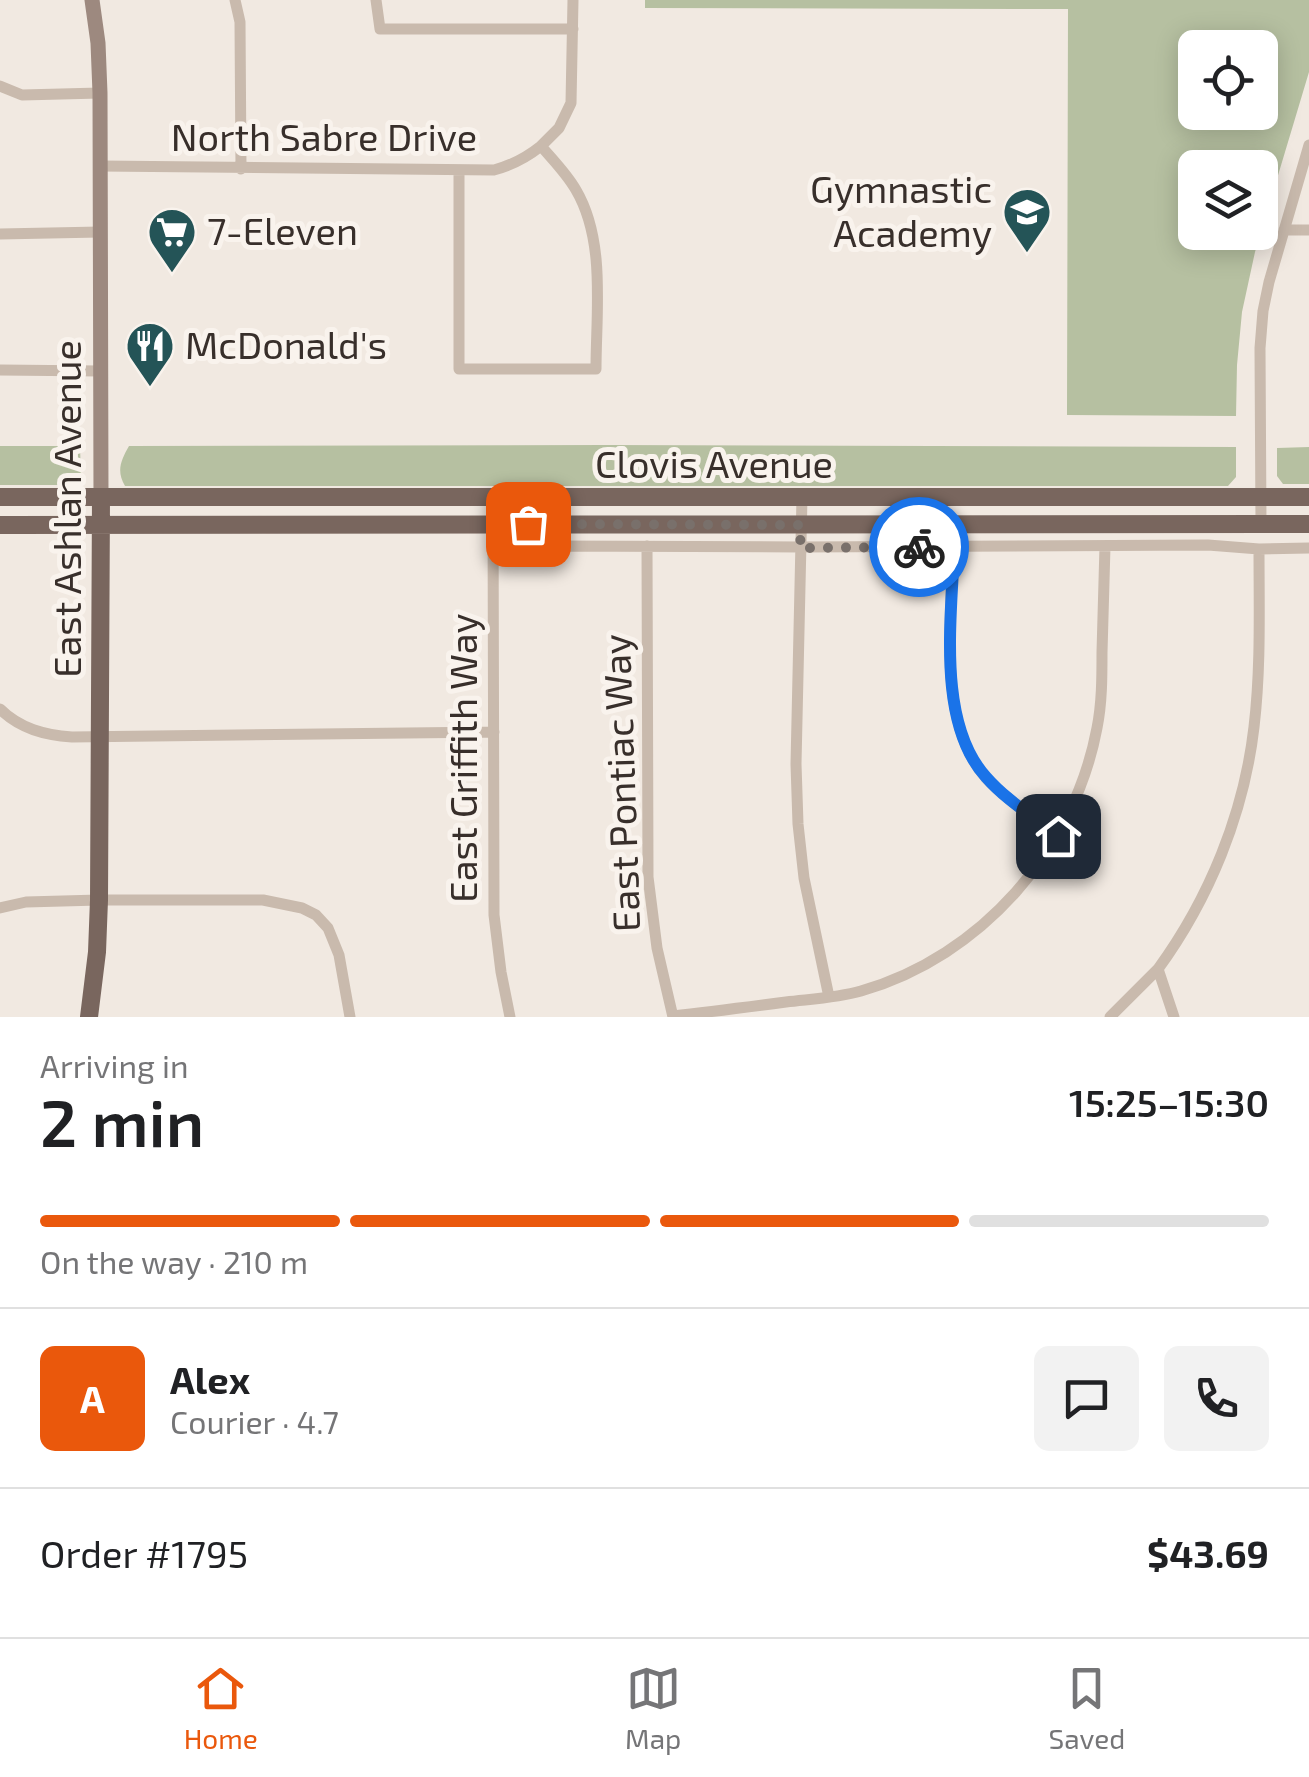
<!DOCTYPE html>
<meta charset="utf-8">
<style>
body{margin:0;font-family:"Exo 2",sans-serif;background:#f2f2f2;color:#202124;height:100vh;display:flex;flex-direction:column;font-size:38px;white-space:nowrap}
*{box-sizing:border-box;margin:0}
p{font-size:32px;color:#757577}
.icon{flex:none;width:55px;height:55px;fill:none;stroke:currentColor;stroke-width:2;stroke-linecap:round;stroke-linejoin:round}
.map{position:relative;height:1017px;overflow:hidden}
.details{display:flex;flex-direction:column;background:#fff;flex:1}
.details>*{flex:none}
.fabs{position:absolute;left:1178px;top:30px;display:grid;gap:20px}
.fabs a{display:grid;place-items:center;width:100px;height:100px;border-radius:15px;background:#fff;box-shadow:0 5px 25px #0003;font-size:50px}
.pin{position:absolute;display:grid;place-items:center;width:85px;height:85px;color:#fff;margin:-42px;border-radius:20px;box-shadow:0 5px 15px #0006}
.courier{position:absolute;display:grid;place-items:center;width:100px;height:100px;margin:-50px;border:8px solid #1a73e8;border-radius:50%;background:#fff;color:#222;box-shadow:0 2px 12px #0007}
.summary em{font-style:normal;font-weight:600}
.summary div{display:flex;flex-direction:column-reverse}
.summary{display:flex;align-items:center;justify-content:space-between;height:170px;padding:0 40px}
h1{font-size:65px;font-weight:600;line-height:75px}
.bar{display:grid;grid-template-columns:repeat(4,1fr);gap:15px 10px;align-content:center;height:120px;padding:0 40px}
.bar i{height:12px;border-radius:8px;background:#e0e0e0}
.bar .active{background:#ea580c}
.bar p{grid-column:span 4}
.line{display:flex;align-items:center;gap:25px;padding:0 40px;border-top:2px solid #e0e0e0}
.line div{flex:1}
.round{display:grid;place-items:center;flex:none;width:105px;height:105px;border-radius:15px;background:#f2f2f2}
.menu{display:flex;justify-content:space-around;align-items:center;height:140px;border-top:2px solid #e0e0e0;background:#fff;font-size:28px;color:#757577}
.menu a{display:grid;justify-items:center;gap:5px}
.menu .active{color:#ea580c}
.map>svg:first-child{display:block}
.green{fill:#b6c0a1;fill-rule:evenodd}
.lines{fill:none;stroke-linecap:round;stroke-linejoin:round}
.minor{stroke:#c9baad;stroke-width:11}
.secondary{stroke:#9d897f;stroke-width:15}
.primary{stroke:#79665e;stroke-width:18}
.done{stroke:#79706b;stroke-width:10;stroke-dasharray:0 18}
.route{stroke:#1a73e8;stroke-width:12}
.labels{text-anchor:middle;stroke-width:10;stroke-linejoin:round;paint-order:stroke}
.street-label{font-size:38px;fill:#382f2b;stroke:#f9f3ed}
.poi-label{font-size:38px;fill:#382f2b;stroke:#f9f3ed;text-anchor:start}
</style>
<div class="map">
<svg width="1309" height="1017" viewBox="0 0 1309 1017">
<rect width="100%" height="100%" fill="#f1e9e1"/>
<path class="green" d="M 645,0 L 1309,0 L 1309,72 L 1255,252 L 1242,312 L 1237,365 L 1236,416 L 1067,415 L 1068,9 L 645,8 ZM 1195,48 L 1260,48 L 1260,112 L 1195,112 ZM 1195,168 L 1260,168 L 1260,232 L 1195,232 Z
M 606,445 L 1236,447 L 1236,477 L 1228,486 L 125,486 C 116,471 121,460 129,446 Z
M 0,446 L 80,446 L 81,478 L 73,485 L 0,485 Z
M 1309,447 L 1309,484 L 1283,484 L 1277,476 L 1277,448 Z"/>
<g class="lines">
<path class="minor" d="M 235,0 L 240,22 L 241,169
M 376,0 L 380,29 L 573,29
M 0,86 L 22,95 L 100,93
M 100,166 L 494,170 C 513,165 526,158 541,146
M 459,171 L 459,369 L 596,369 C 596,312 606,241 576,190 C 567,174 553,160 541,146 L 559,128 L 571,103 L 573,0
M 1284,230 L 1309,230
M 0,234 L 100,232
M 0,370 L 100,371
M 493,497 L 494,915 L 501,972 L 510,1017
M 802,497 L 796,764 L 798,824 L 804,878 L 829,997
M 1261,524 L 1260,348 L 1263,311 L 1269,282 L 1309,145
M 647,546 L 648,877 L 657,948 L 673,1017
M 953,547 C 952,616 936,722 986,778 C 1006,800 1034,817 1058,836
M 493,551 L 543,546 L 800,547 L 1208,545 L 1259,549 L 1309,548
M 0,709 C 20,729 45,735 72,737 L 494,732
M 0,908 L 26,902 L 99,900 L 263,900 L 302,908 L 316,915 L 328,928 L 339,955 L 350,1017
M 673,1016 C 710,1012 748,1007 786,1002 C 811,999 837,998 861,991 C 982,956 1074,850 1097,728 C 1102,703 1102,677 1102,652 C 1103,616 1104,581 1105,546
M 1110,1017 L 1158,969
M 1174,1017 L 1158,969 C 1209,899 1244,814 1254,727 C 1261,668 1259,609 1259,549"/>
<path class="secondary" d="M 92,0 L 98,43 L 100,93 L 101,497"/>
<path class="primary" d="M 0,497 L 1309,497
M 0,525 L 1309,524
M 89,1017 L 97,952 L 99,900 L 101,497"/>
</g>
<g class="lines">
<path class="done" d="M 528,524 L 801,525 L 800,548 L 919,547"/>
<path class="route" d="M 919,547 L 954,546 C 952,616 936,722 986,777 C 1006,800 1034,817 1058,836"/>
</g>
<defs>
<g id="school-pin" transform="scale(2.5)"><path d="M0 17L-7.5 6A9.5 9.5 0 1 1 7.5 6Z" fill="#245457" stroke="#f9f3ed"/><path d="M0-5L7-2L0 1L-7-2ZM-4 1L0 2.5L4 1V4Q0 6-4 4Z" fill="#fff"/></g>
<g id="supermarket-pin" transform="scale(2.5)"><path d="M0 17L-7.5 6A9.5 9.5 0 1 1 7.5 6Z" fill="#245457" stroke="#f9f3ed"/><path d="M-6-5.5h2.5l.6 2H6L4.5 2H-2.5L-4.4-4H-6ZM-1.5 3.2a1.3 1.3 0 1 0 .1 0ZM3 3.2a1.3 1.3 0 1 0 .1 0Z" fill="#fff"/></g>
<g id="restaurant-pin" transform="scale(2.5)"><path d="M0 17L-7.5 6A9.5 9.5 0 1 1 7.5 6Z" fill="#245457" stroke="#f9f3ed"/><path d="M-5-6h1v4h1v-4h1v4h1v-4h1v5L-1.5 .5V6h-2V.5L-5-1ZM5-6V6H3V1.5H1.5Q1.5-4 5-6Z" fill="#fff"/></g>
</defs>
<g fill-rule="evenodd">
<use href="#school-pin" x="1027" y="212"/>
<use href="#supermarket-pin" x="172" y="232"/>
<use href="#restaurant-pin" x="150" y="346"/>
</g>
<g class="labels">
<g class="street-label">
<text x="324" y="151">North Sabre Drive</text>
<text x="714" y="478">Clovis Avenue</text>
<text transform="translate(68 509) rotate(-90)" y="13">East Ashlan Avenue</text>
<text transform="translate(464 758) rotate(-90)" y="13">East Griffith Way</text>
<text transform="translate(622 783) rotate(-92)" y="13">East Pontiac Way</text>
</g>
<g class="poi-label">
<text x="992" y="203" text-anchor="end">Gymnastic<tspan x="992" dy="44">Academy</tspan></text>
<text x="207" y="245">7-Eleven</text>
<text x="185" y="359">McDonald's</text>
</g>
</g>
</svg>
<div class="fabs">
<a><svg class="icon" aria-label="locate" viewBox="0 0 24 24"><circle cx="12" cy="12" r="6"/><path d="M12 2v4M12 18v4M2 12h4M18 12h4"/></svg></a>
<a><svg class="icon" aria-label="layers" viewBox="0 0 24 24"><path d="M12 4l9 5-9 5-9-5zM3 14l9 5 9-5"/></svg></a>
</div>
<div class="pin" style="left:528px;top:524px;background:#ea580c"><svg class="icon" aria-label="bag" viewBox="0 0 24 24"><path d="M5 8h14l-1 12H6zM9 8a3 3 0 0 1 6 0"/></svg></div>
<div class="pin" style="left:1058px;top:836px;background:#1f2937"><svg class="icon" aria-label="home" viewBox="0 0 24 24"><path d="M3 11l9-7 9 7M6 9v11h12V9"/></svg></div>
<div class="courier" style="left:919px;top:547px"><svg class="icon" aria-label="bike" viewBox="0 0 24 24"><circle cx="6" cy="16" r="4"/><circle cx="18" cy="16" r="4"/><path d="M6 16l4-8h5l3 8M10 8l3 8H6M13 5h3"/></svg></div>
</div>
<section class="details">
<div class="summary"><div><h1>2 min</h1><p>Arriving in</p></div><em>15:25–15:30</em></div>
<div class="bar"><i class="active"></i><i class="active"></i><i class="active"></i><i></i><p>On the way · 210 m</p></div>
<div class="line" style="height:180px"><b class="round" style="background:#ea580c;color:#fff">A</b><div><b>Alex</b><p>Courier · 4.7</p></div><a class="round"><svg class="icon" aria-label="chat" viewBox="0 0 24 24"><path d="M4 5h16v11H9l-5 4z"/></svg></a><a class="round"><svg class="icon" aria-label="phone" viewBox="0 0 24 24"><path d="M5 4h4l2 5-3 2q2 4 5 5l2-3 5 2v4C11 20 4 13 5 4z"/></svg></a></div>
<div class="line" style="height:130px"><div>Order #1795</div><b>$43.69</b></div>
</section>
<nav class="menu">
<a class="active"><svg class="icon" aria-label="home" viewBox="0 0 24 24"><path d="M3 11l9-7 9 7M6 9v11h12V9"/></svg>Home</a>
<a><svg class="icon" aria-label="map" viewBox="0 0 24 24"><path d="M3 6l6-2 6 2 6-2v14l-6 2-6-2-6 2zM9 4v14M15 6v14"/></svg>Map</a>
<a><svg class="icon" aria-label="saved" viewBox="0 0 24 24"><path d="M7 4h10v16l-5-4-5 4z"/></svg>Saved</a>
</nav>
